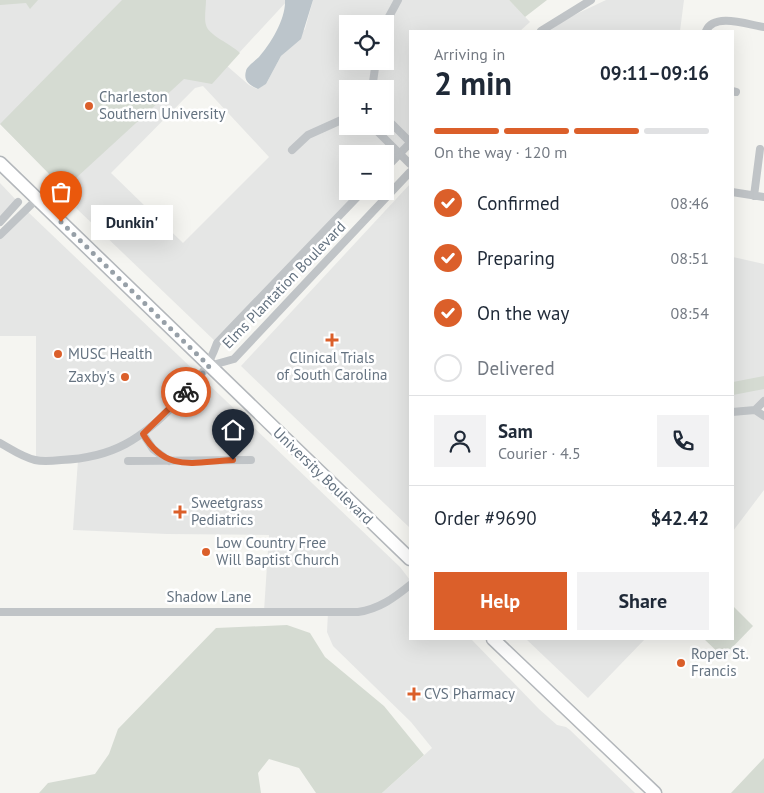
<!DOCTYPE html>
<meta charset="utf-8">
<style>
body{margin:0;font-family:"PT Sans",sans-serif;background:#f2f2f3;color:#1f2937;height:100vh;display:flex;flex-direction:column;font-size:19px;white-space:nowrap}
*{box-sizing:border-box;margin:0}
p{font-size:16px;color:#747a83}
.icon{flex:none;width:28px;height:28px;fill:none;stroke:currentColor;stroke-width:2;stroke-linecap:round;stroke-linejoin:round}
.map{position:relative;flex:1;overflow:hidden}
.details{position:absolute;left:409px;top:30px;width:325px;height:610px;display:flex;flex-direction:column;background:#fff;border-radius:0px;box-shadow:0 5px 20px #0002}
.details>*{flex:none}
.fabs{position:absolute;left:339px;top:15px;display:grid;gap:10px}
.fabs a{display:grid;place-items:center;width:55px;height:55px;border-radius:0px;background:#fff;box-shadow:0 5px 20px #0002;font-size:25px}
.pin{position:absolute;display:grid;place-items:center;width:42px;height:42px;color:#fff;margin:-51px -21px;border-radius:50% 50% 50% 0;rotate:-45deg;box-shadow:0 0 5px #0007}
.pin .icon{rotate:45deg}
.courier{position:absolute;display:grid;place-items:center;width:50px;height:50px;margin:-25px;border:4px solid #db5f2a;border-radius:50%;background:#fff;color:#222;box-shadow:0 1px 6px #0007}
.bubble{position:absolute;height:35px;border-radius:0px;background:#fff;box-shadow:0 5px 20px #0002;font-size:16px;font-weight:700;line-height:35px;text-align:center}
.overview em{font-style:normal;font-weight:700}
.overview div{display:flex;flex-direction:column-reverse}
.overview{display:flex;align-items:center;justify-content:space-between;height:85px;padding:0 25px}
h1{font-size:32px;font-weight:700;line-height:38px}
.bar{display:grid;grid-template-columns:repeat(4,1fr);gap:8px 5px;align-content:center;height:60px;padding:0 25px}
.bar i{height:6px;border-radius:4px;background:#e0e1e3}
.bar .on{background:#db5f2a}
.bar p{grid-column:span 4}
.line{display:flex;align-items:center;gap:12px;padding:0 25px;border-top:1px solid #e0e1e3}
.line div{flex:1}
.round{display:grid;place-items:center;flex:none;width:52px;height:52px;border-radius:0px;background:#f2f2f3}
ol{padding:0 25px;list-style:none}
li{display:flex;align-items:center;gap:15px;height:55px}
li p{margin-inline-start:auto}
li .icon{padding:5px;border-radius:50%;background:#db5f2a;color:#fff;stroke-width:4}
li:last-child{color:#747a83}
li i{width:28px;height:28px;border:2px solid #e0e1e3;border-radius:50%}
.action{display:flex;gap:10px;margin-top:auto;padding:10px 25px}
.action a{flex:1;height:58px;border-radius:0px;background:#db5f2a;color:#fff;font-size:20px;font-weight:700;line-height:58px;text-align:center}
.action a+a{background:#f2f2f3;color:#1f2937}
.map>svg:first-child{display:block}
.built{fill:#e5e6e5;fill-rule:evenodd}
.green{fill:#d5dbd2}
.water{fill:#bcc5cb}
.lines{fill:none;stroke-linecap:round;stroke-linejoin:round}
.primary-casing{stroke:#b3b7bb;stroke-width:15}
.street{stroke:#c0c4c7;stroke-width:8}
.primary{stroke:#fff;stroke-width:12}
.done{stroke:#97a0a8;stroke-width:5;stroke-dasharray:0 9}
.route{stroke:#db5f2a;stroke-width:6}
.poi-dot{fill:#db5f2a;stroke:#fff;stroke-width:2}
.labels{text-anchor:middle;stroke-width:5;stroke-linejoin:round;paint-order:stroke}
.poi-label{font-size:15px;fill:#657381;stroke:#fff;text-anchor:start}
.street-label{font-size:15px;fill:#657381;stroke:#fff}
</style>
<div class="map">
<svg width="764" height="793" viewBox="0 0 764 793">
<rect width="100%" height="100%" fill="#f5f5f1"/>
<path class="built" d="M 0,0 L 288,0 L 227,66 L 249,85 L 257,89 L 266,84 L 281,56 L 305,29 L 313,0 L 509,0 L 530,22 L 520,31 L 410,31 L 410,132 L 400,153 L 385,169 L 385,154 L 348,154 L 348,191 L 363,191 L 217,343 L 76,208 L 79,204 L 0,124 ZM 348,24 L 385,24 L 385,61 L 348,61 ZM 203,86 L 269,157 L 183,243 L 111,173 L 195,88 ZM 348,89 L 385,89 L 385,126 L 348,126 Z
M 606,0 L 684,0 L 680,31 L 549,31 L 568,18 Z
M 0,183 L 18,202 L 0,222 Z
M 410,184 L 410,528 L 241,366 Z
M 27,211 L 400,567 L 410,580 L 410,639 L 471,639 L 539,709 L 557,725 L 566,727 L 570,730 L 635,793 L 382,793 L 432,748 L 411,722 L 333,646 L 327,632 L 328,612 L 264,611 L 269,535 L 167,534 L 73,530 L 78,460 L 36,460 L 36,336 L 0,336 L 0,235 Z
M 733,257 L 764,264 L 764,401 L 755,410 L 764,416 L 764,490 L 733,531 Z
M 526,639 L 645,639 L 588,698 Z"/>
<path class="green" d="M 0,0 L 38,0 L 30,9 L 26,3 L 0,5 Z
M 122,0 L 206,0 C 206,7 204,18 206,25 C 208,35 231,44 240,53 L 212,84 L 184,79 L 64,189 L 0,124 Z
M 509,0 L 547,0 L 525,17 Z
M 764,376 L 764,389 L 733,395 L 733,382 Z
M 733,606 L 753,626 L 723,657 L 704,639 L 732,639 Z
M 287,625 L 310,633 L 325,657 L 384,706 L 424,755 L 382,793 L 316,793 L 299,768 L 269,759 L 258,773 L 261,793 L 39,793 L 48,783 L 95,774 L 109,754 L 118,729 L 216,628 Z
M 764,758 L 764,793 L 731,793 Z"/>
<path class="water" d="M 285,0 L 313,0 L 301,39 L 281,56 L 266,84 L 258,89 C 250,85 243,81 246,71 C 247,66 255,61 259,57 C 271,43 286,19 285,0 Z"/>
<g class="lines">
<g class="primary-casing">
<path id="primary" d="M 0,163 L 410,559
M 493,639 L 655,793"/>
</g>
<path class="street" d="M 385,24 L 398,0
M 541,31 L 591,0
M 706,31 C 714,12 749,25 764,27
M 372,89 L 376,61
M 732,91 L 736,92
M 385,117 L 410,142
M 372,126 L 410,164
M 292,150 L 308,135 L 348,117
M 385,169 L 410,143
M 732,192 L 764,197
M 754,196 L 760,149
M 0,222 L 18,202
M 0,235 L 37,199
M 209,366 L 234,359 L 410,172
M 755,410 L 764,401
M 732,412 L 755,410 L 764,416
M 143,434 L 153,449 L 169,461
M 0,443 C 11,449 22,457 35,460 C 43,462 52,461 61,460 C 113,458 142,439 177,402 C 197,381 207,371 217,343 L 363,191
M 128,461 L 251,460
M 0,612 L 358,612 C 379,609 394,598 410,585"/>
<use href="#primary" class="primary"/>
</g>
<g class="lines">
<path class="done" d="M 61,222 L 209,366 L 186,392"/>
<path class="route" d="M 186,392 L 143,434 C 166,473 193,462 233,460"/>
</g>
<g class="poi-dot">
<circle cx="89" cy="106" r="5"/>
<path d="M329.5 332.5h5v5h5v5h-5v5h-5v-5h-5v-5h5z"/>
<circle cx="58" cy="354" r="5"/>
<circle cx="125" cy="377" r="5"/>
<path d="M177.5 504.5h5v5h5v5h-5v5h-5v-5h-5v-5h5z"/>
<circle cx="206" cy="552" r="5"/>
<circle cx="681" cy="663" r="5"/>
<path d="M411.5 686.5h5v5h5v5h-5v5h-5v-5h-5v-5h5z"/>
</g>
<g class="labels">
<g class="poi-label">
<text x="99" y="102">Charleston<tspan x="99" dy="17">Southern University</tspan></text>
<text x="68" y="359">MUSC Health</text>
<text x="332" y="363" text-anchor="middle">Clinical Trials<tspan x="332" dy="17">of South Carolina</tspan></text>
<text x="115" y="382" text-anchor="end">Zaxby's</text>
<text x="191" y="508">Sweetgrass<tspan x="191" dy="17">Pediatrics</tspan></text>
<text x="216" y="548">Low Country Free<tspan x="216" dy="17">Will Baptist Church</tspan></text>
<text x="691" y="659">Roper St.<tspan x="691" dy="17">Francis</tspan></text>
<text x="424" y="699">CVS Pharmacy</text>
</g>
<g class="street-label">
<text transform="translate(284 285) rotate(-46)" y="5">Elms Plantation Boulevard</text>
<text transform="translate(323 476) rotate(44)" y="5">University Boulevard</text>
<text x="209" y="602">Shadow Lane</text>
</g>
</g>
</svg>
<div class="fabs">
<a><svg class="icon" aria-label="locate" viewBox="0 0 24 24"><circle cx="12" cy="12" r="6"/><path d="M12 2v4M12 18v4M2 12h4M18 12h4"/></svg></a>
<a>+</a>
<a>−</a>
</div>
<div class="pin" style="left:61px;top:222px;background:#ea580c"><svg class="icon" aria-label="bag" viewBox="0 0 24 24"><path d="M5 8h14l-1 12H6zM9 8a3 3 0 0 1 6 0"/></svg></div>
<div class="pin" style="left:233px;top:460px;background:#1f2937"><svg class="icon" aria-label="home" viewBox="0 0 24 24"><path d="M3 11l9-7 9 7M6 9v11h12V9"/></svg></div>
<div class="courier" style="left:186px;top:392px"><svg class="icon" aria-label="bike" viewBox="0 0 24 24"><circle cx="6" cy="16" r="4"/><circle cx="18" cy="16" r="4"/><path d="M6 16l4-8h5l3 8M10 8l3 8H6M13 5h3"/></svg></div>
<div class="bubble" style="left:91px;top:205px;width:82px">Dunkin'</div>
<section class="details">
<div class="overview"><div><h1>2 min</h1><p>Arriving in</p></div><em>09:11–09:16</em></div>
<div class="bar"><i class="on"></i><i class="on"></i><i class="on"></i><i></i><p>On the way · 120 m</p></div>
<ol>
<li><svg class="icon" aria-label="check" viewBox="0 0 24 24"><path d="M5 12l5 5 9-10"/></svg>Confirmed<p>08:46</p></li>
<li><svg class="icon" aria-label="check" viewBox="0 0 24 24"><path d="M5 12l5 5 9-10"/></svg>Preparing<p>08:51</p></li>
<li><svg class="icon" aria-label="check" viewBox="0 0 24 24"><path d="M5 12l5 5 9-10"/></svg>On the way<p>08:54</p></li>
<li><i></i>Delivered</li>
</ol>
<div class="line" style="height:90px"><a class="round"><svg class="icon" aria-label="person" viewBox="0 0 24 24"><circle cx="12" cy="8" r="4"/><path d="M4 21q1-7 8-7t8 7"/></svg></a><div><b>Sam</b><p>Courier · 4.5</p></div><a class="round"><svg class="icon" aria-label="phone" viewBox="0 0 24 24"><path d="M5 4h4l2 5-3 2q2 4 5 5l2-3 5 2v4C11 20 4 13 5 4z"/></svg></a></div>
<div class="line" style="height:65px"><div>Order #9690</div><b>$42.42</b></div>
<div class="action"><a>Help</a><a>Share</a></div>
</section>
</div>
